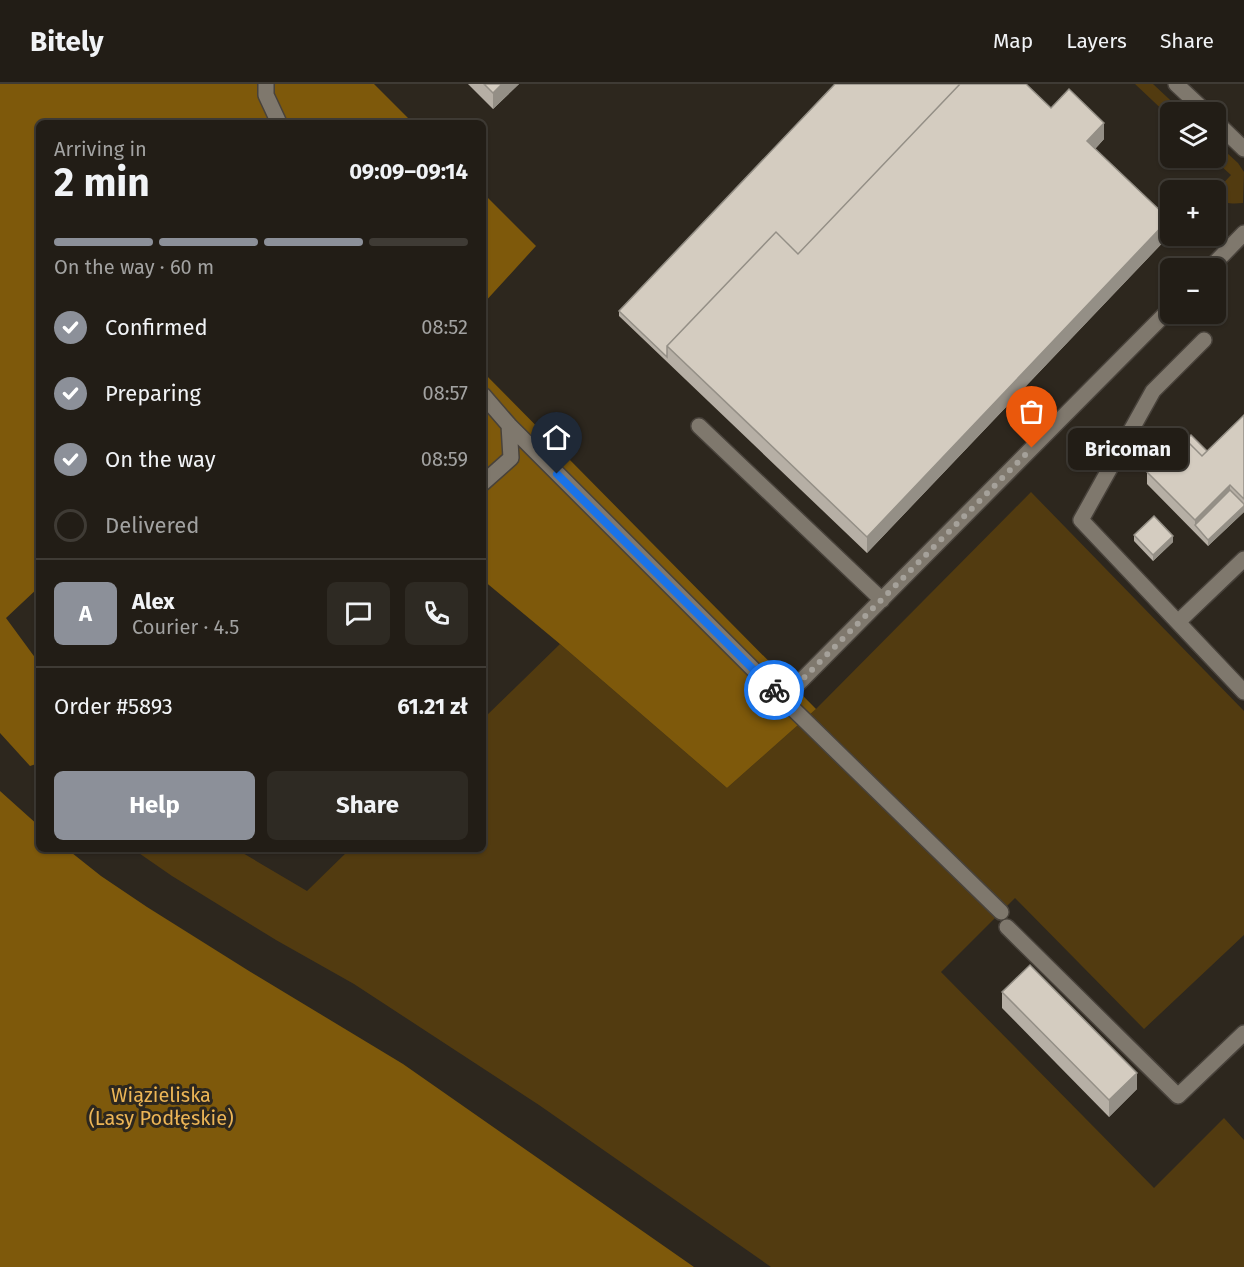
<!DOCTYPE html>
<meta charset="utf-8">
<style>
body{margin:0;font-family:"Fira Sans",sans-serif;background:#2e2a23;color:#f1f3f6;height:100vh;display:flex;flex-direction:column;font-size:22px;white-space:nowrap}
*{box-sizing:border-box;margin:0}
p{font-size:20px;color:#a2a2a1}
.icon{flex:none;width:33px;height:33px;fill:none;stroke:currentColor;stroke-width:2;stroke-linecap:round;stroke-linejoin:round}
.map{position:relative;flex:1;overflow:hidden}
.sheet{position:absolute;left:36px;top:36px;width:450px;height:732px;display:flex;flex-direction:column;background:#221d16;border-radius:9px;box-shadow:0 2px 4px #0004,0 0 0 2px #3f3b35}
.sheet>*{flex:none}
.controls{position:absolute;left:1160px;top:18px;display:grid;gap:12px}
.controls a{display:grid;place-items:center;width:66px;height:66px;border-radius:9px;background:#221d16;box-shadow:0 2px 4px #0004,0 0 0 2px #3f3b35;font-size:30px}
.pin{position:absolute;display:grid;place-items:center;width:51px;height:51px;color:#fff;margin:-62px -26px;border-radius:50% 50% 50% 0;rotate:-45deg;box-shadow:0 0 6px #0007}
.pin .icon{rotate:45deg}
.courier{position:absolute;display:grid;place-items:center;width:60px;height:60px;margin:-30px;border:4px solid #1a73e8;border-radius:50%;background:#fff;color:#222;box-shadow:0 2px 8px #0007}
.bubble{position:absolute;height:42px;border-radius:9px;background:#221d16;box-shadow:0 2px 4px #0004,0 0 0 2px #3f3b35;font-size:20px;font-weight:700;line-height:42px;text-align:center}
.headline em{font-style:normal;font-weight:700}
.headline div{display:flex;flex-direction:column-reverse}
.headline{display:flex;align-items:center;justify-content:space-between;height:102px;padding:0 18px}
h1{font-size:39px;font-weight:700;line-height:45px}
.bar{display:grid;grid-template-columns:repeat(4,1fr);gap:9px 6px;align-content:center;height:72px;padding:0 18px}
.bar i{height:8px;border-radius:4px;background:#3f3b35}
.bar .selected{background:#8c9099}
.bar p{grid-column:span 4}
.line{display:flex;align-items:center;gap:15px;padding:0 18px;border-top:2px solid #3f3b35}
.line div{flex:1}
.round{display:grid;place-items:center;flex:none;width:63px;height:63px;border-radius:9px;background:#2e2a23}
ol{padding:0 18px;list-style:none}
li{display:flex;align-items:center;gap:18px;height:66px}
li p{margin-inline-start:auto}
li .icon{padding:6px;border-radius:50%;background:#8c9099;color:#fff;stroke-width:4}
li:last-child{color:#a2a2a1}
li i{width:33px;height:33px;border:3px solid #3f3b35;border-radius:50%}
.primary-button{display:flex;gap:12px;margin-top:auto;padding:12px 18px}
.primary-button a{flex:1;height:69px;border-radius:9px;background:#8c9099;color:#fff;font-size:24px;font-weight:700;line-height:69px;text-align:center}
.primary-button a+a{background:#2e2a23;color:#f1f3f6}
header{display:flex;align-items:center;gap:36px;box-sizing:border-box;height:84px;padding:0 30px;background:#221d16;border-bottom:2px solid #3f3b35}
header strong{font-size:28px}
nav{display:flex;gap:33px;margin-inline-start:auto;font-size:21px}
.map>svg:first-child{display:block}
.green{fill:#523b10}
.forest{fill:#7e590b}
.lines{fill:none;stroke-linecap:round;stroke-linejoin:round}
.minor-casing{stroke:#48423b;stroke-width:18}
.minor{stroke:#7f786d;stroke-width:15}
.wall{fill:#b6afa5}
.shaded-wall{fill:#948f86}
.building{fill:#d4ccc0;stroke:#948f86;stroke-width:1.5}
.done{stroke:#a5a19a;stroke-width:6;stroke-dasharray:0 10.8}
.route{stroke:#1a73e8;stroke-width:8}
.labels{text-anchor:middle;stroke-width:6;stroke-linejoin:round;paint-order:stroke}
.park-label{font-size:20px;fill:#ecb556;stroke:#2d271e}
</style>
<header>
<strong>Bitely</strong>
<nav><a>Map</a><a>Layers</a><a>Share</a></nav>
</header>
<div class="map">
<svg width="1244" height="1183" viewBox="0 0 1244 1183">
<rect width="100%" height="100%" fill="#2d271e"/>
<path class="green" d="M 1135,0 L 1153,0 L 1183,28 L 1170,28 L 1170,33 Z
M 1215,58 L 1238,79 L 1244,88 L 1243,119 C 1233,120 1224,120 1215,113 L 1215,108 L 1231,91 L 1212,74 L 1215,74 Z
M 1031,408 L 1244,627 L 1244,851 L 1144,945 L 1015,814 L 941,888 L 1154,1104 L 1224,1034 L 1244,1056 L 1244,1183 L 771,1183 L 539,1021 L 354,900 L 276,856 L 172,792 L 133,765 L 236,765 L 307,807 L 350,765 L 483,765 L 483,635 L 560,560 L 727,704 L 816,625 Z"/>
<path class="forest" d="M 0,0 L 374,0 L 413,39 L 39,39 L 39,503 L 6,534 L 39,579 L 39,679 L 30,682 L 0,649 Z
M 483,109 L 536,162 L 483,220 Z
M 483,288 L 816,625 L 727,704 L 560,560 L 483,496 Z
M 0,707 L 39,742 L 39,765 L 67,765 L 101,792 L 147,823 L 249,887 L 403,980 L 694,1183 L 0,1183 Z"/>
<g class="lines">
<g class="minor-casing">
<path id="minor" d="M 266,0 L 266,11 L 279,39
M 1176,0 L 1206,28
M 1215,37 L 1244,65
M 1210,184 L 1244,149
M 1204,256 L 1153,307 L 1081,436 L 1244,608
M 483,311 L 509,341 L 783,615 L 1001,828
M 699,342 L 882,516
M 483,399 L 511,374 L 509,341
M 1178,538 L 1244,475
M 783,615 L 1170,225
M 1007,843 L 1178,1012 L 1244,949"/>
</g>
<use href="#minor" class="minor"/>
</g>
<path class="wall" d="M 468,0 L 519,0 L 493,25 Z
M 1051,24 L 1104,55 L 1095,65 L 1169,152 L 867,469 L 619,232 L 619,227 Z
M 1244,331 L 1244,428 L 1208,462 L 1147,400 L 1147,388 L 1186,356 L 1207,367 Z
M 1134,451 L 1173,458 L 1153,477 L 1134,457 Z
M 1002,908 L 1137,1005 L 1109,1033 L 1002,924 Z"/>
<path class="shaded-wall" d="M 502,0 L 519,0 L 493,25 L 493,9 Z
M 1104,39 L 1104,55 L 1087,74 L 1087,57 Z
M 1169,135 L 1169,152 L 867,469 L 867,453 Z
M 1230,401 L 1230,412 L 1195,441 L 1195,447 L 1195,436 Z
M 1244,422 L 1244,428 L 1208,462 L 1208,456 Z
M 1173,452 L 1173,458 L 1153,477 L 1153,471 Z
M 1137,989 L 1137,1005 L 1109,1033 L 1109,1016 Z"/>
<path class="building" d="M 484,0 L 502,0 L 493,9 Z
M 835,0 L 960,0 L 798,170 L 776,148 L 667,262 L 667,273 L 619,227 Z
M 960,0 L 1026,0 L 1051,24 L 1069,5 L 1104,39 L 1087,57 L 1169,135 L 867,453 L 667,262 L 776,148 L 798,170 Z
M 1244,331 L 1244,415 L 1230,401 L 1195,436 L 1147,388 L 1183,353 L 1202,372 Z
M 1191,351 L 1207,367 L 1202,372 L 1186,356 Z
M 1230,406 L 1244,420 L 1244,422 L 1208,456 L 1195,441 Z
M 1154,432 L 1173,452 L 1153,471 L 1134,451 Z
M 1030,881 L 1137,989 L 1109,1016 L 1002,908 Z"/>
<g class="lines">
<path class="done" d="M 774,606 L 783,615 L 1032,364"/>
<path class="route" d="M 557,390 L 774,606"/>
</g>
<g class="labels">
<g class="park-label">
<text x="161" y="1018">Wiązieliska<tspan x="161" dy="23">(Lasy Podłęskie)</tspan></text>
</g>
</g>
</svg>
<div class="controls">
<a><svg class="icon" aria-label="layers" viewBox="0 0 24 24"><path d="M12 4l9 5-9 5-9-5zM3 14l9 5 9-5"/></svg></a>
<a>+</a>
<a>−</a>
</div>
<div class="pin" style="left:1032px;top:364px;background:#ea580c"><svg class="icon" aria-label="bag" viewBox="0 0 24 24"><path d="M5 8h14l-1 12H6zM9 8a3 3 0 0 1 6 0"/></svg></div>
<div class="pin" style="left:557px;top:390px;background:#1f2937"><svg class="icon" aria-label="home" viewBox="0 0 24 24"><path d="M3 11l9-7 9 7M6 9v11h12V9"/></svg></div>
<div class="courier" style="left:774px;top:606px"><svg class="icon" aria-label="bike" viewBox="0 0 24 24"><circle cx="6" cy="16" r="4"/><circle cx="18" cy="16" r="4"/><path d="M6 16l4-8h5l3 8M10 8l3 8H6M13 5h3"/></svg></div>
<div class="bubble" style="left:1068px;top:344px;width:120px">Bricoman</div>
<section class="sheet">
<div class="headline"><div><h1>2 min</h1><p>Arriving in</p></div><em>09:09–09:14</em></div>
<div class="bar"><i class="selected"></i><i class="selected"></i><i class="selected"></i><i></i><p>On the way · 60 m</p></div>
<ol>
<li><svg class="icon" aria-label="check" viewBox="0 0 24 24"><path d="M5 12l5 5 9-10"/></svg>Confirmed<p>08:52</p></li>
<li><svg class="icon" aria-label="check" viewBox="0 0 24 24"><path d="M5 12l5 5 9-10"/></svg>Preparing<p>08:57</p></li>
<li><svg class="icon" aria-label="check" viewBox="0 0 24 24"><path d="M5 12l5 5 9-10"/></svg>On the way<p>08:59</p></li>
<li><i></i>Delivered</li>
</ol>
<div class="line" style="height:108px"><b class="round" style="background:#8c9099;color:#fff">A</b><div><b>Alex</b><p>Courier · 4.5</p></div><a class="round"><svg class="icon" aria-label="chat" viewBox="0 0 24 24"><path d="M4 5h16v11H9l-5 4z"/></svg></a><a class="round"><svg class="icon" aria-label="phone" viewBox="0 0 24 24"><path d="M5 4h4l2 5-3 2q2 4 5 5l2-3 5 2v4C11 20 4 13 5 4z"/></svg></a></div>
<div class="line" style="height:78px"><div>Order #5893</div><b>61.21 zł</b></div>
<div class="primary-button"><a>Help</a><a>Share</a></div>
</section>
</div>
